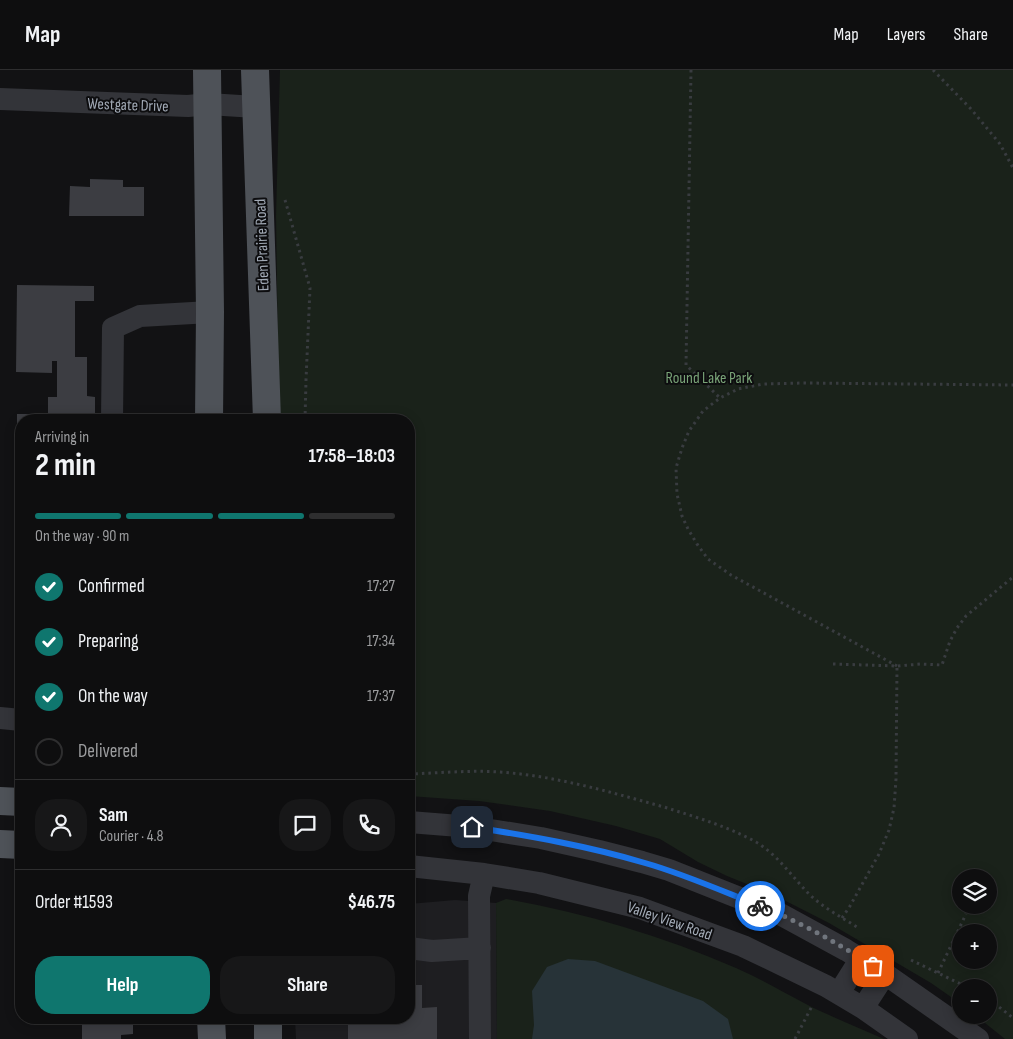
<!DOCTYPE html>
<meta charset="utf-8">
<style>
body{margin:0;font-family:"Sofia Sans Condensed",sans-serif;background:#171718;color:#f1f3f6;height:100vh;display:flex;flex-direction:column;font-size:19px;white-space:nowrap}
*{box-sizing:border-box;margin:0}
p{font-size:16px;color:#9b9c9e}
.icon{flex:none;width:28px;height:28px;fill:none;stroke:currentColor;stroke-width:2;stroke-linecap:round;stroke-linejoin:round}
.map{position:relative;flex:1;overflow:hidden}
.sheet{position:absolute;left:15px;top:344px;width:400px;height:610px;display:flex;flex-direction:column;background:#0e0e0f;border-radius:20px;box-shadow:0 2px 12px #0003,0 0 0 1px #2e2e2f}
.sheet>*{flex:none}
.controls{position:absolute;left:952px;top:799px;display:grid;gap:10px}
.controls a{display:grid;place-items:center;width:45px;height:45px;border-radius:50%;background:#0e0e0f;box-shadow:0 2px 12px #0003,0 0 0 1px #2e2e2f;font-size:25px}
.pin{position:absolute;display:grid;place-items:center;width:42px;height:42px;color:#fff;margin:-21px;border-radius:10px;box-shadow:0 2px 8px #0006}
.courier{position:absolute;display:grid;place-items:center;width:50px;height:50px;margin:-25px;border:4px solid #1a73e8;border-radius:50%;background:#fff;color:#222;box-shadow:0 1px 6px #0007}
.overview em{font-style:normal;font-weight:700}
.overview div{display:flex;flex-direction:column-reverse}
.overview{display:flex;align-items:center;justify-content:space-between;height:85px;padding:0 20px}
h1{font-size:32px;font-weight:700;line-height:38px}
.bar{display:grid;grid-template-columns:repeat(4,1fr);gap:8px 5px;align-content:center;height:60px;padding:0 20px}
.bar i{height:6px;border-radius:4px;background:#2e2e2f}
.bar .selected{background:#0f766e}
.bar p{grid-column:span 4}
.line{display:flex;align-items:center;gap:12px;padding:0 20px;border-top:1px solid #2e2e2f}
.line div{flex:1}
.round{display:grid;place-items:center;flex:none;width:52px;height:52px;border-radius:20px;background:#171718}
ol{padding:0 20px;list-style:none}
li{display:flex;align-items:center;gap:15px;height:55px}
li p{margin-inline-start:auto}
li .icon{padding:5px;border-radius:50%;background:#0f766e;color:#fff;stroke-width:4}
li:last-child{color:#9b9c9e}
li i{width:28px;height:28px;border:2px solid #2e2e2f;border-radius:50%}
.action{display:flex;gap:10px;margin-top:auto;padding:10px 20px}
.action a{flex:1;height:58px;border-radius:20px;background:#0f766e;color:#fff;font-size:20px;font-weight:700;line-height:58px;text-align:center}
.action a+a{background:#171718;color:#f1f3f6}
header{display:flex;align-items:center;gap:30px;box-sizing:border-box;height:70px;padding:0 25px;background:#0e0e0f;border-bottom:1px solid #2e2e2f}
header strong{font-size:24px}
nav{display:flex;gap:28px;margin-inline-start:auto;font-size:18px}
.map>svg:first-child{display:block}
.built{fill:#1e1e21}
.green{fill:#1a221a;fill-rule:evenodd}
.water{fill:#273338}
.building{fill:#3c3d42}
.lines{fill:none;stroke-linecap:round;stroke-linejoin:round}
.path{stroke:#393c40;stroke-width:3;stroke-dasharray:2.5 4;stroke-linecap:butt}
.minor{stroke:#333439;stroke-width:22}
.major{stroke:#4e5258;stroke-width:28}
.done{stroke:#70757d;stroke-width:5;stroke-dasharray:0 9}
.route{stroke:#1a73e8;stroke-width:6}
.labels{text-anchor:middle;stroke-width:4;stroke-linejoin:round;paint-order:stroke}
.street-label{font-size:16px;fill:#a2aab6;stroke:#0d0d0f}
.park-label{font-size:16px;fill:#79a377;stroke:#0d0d0f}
</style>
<header>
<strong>Map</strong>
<nav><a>Map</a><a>Layers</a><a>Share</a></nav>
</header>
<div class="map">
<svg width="1013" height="969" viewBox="0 0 1013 969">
<rect width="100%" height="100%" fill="#121214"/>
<path class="built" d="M 455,830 L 496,833 L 497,969 L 296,969 L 295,948 L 409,948 L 409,834 Z"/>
<path class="green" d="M 280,0 L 1013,0 L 1013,969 L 1005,969 L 975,945 L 989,945 L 989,918 L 961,918 L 961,934 L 931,913 L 829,853 L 774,825 L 727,806 L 698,792 L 660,769 L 616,756 L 550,741 L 479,731 L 409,726 L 409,350 L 279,350 L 276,146 ZM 961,808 L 989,808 L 989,835 L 961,835 ZM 961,862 L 989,862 L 989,890 L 961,890 Z
M 506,829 C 585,843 662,866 736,898 C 759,908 781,921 804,933 C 829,946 857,957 884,969 L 497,969 L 496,833 Z"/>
<path class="water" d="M 568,889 L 595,891 L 703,931 L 728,949 L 733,969 L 532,969 L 534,955 L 532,921 L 547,897 Z"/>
<path class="building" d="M 90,109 L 123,110 L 123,117 L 144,117 L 144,146 L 69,146 L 70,116 L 90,117 Z
M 17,215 L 94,216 L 94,231 L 75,231 L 75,287 L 87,287 L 87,326 L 95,327 L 95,347 L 86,347 L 86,350 L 21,350 L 21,381 L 17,381 L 17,344 L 48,344 L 48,327 L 57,327 L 57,291 L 52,291 L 52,303 L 16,302 Z
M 409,915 L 422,915 L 422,938 L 437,937 L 437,969 L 348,969 L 348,948 L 409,948 Z
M 82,948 L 133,948 L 133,964 L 121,965 L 121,969 L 82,969 Z"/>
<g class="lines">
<path class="path" d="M 691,0 L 686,295 L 720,328
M 933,0 L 971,39 L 1000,74 L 1013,98
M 285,130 L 310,218 L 306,310 L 305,350
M 833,594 L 897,596 L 921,594 L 942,595 L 950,571 L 957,558 L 966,546 L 1013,507
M 897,596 L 731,505 L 708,489 L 697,474 L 688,459 L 682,446 L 677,424 L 676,398 L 682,378 L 689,361 L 703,341 L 720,328 L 738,319 L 763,314 L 804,313 L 1013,315
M 409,704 C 439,703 470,700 500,702 C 556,706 610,722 664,737 C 695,747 727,756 756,772 C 779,786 792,807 810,825 C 824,838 841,847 857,857
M 842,848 L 850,836 L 879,784 L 889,760 L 894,738 L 896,709 L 897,596
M 911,890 L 969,918
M 938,903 L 966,844
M 989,929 L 1013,948
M 795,969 L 812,936"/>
<path class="minor" d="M 0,29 L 188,36 L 208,34 L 256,37
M 112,350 L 113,258 L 140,246 L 210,242
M 0,648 L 21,650
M 409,752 L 472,757 L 541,768 L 599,781 L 642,792 L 669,800 L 780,844 L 846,880 L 885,904 L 978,969
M 409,796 L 484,804 L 539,813 L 640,838 L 743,876 L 826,916 L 863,938 L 907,969
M 409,878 L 432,881 L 480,878
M 839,923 L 861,888
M 863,938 L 885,904
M 480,969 L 479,826 L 484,804"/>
<path class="major" d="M 207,0 L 210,242 L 209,350
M 255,0 L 267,350
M 0,731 L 21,732
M 0,774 L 21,775
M 211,948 L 212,969
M 268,948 L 268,969"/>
</g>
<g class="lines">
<path class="done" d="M 760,836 C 798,851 838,873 873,896"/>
<path class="route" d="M 472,757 C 530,766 588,776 645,793 C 684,804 722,821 760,836"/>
</g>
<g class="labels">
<g class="street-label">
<text transform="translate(128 34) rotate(2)" y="6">Westgate Drive</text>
<text transform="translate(261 175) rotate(-92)" y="6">Eden Prairie Road</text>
<text transform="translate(670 850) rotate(19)" y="6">Valley View Road</text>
</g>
<g class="park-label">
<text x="709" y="313">Round Lake Park</text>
</g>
</g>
</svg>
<div class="controls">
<a><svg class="icon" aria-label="layers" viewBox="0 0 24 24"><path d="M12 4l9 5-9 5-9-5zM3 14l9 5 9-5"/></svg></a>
<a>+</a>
<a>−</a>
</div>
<div class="pin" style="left:873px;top:896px;background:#ea580c"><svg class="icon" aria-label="bag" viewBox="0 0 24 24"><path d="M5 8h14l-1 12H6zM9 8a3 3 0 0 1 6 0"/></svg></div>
<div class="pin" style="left:472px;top:757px;background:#1f2937"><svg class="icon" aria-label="home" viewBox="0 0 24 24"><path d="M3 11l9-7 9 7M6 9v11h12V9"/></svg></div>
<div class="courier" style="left:760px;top:836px"><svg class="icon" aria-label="bike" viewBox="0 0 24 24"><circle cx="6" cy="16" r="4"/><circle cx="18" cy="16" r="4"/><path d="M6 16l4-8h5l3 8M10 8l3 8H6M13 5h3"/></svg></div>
<section class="sheet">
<div class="overview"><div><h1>2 min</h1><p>Arriving in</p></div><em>17:58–18:03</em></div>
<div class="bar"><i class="selected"></i><i class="selected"></i><i class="selected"></i><i></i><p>On the way · 90 m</p></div>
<ol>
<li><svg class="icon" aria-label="check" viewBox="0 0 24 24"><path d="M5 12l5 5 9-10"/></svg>Confirmed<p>17:27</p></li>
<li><svg class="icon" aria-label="check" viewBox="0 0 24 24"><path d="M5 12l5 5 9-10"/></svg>Preparing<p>17:34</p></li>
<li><svg class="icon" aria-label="check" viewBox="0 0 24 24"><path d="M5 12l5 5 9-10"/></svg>On the way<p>17:37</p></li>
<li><i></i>Delivered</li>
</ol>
<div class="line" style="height:90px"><a class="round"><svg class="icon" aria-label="person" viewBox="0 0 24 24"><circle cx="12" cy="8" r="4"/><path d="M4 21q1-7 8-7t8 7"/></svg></a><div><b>Sam</b><p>Courier · 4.8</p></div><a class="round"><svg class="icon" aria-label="chat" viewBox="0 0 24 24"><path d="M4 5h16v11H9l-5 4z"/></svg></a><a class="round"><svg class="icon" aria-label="phone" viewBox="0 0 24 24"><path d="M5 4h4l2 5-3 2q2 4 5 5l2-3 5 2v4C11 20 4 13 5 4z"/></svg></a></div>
<div class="line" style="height:65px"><div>Order #1593</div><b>$46.75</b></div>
<div class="action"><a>Help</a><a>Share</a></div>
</section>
</div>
